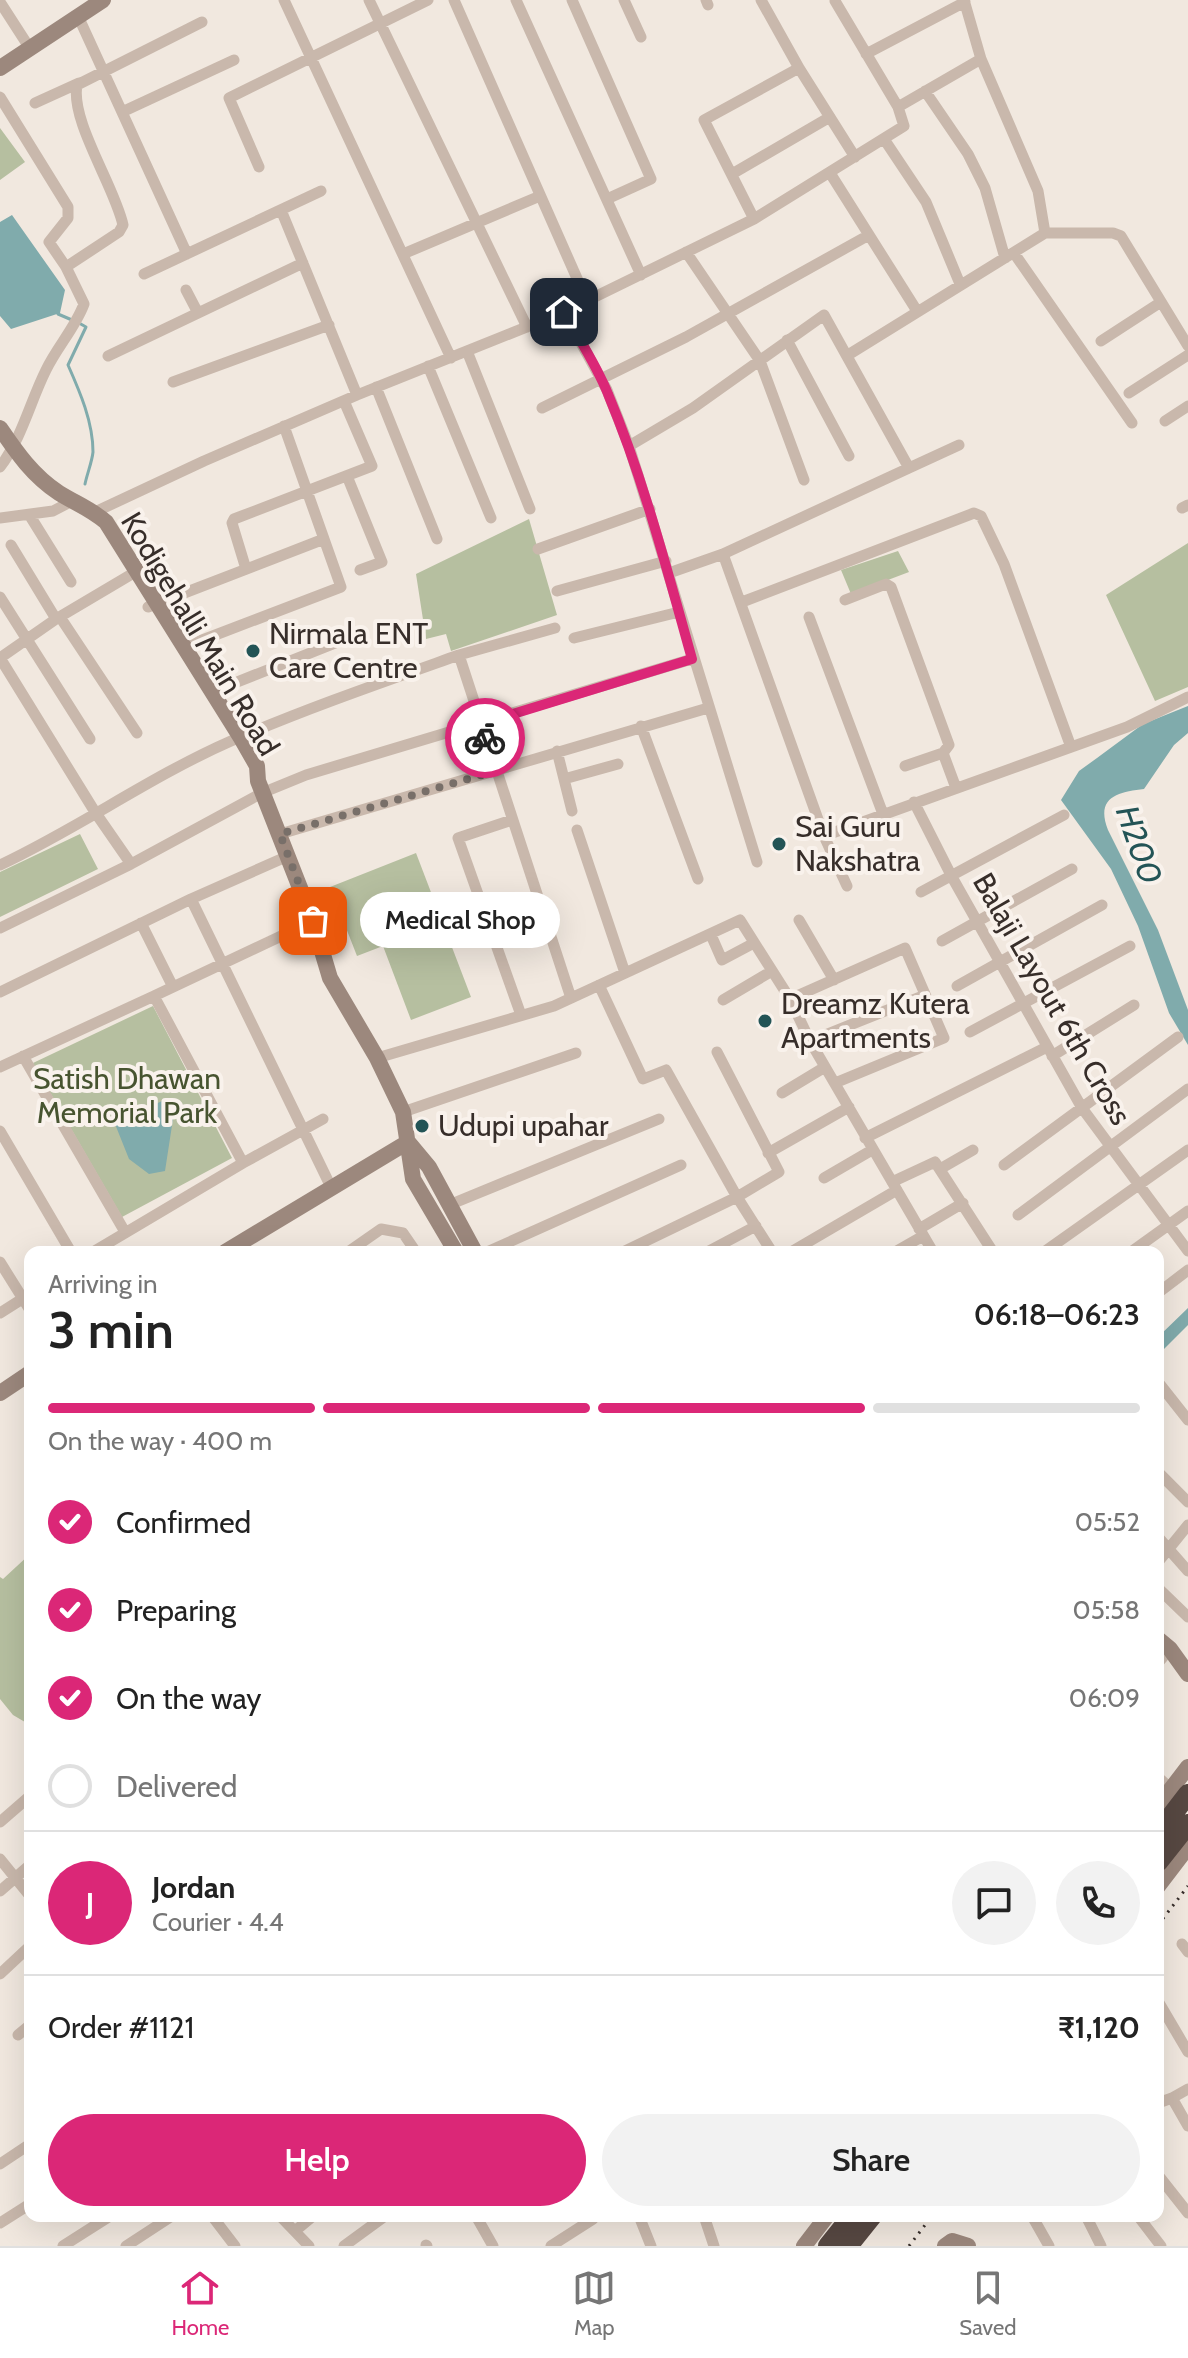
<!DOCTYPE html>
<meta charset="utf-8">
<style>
body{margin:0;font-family:Cabin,sans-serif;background:#f2f2f2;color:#222;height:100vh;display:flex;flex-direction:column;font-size:30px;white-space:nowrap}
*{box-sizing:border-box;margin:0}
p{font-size:26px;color:#767676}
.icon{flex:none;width:44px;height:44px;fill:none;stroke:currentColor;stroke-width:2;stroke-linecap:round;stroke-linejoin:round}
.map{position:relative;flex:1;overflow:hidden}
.details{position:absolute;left:24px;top:1246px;width:1140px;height:976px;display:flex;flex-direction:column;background:#fff;border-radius:16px;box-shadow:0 8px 32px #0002}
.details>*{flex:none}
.pin{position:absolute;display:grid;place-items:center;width:68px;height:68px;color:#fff;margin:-34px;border-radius:16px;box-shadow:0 4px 12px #0006}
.courier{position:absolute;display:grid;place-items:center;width:80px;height:80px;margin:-40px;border:6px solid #db2777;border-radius:50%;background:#fff;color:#222;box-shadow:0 2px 10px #0007}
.bubble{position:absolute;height:56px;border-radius:28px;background:#fff;box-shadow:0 8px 32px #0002;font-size:26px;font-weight:600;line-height:56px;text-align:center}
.head em{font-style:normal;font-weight:600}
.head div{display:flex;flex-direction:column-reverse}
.head{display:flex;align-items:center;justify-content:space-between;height:136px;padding:0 24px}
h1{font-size:52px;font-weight:600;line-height:60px}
.bar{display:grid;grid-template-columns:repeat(4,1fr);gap:12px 8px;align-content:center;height:96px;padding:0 24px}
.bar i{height:10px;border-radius:6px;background:#e0e0e0}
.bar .on{background:#db2777}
.bar p{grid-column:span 4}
.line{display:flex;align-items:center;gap:20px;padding:0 24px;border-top:2px solid #e0e0e0}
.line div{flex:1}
.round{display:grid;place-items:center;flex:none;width:84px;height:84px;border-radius:42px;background:#f2f2f2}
ol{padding:0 24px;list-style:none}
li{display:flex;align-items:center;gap:24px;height:88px}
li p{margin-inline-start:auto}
li .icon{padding:8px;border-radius:50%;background:#db2777;color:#fff;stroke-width:4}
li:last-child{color:#767676}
li i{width:44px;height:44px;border:4px solid #e0e0e0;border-radius:50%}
.cta{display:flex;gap:16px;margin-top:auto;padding:16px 24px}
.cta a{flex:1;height:92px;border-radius:48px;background:#db2777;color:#fff;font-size:32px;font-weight:600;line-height:92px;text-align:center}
.cta a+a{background:#f2f2f2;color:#222}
.tabs{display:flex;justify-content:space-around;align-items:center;height:112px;border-top:2px solid #e0e0e0;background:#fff;font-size:22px;color:#767676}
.tabs a{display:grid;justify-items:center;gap:4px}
.tabs .on{color:#db2777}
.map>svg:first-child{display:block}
.green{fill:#b6bfa0}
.water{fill:#80abac}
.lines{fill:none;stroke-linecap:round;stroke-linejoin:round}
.stream{stroke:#80abac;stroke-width:3}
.street{stroke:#c9b8ac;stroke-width:11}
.secondary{stroke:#9c887d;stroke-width:16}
.highway{stroke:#574842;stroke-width:20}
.rail{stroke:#372e2a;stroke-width:3;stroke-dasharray:2 6;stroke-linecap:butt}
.done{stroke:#786f69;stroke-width:8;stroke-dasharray:0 14.4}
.route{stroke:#db2777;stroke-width:10}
.poi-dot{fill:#235456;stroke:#f9f2ec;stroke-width:3}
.labels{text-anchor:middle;stroke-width:8;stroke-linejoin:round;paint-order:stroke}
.street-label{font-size:30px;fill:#372e2a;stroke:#f9f2ec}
.poi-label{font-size:30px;fill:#372e2a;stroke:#f9f2ec;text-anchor:start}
.park-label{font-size:30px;fill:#475430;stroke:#f9f2ec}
.water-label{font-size:32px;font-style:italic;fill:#235456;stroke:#f9f2ec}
</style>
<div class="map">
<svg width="1188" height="2246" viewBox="0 0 1188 2246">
<rect width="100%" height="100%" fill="#f1e8df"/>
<path class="green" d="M 0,128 L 25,162 L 0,180 Z
M 529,519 L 557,615 L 451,651 L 446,634 L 426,639 L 416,574 Z
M 1188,543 L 1188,687 L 1155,701 L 1106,595 Z
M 898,551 L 909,572 L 851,594 L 841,570 Z
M 80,834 L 98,869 L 0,917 L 0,872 Z
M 416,853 L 471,997 L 411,1020 L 383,946 L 357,956 L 330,887 Z
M 153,1006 L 232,1158 L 122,1217 L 33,1063 Z
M 30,1554 L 30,1725 L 13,1715 L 0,1699 L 0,1577 L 3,1579 Z"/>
<path class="water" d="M 12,215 L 65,290 L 60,313 L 11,329 L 0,316 L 0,222 Z
M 1188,706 L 1188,733 L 1174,745 L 1144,789 C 1118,792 1095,797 1108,830 L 1158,930 L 1188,1010 L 1188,1045 L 1169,1013 L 1138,926 L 1111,869 L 1061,800 L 1079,771 L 1097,758 L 1143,724 Z
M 166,1099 L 173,1119 L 165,1171 L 149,1174 L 129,1159 L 115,1124 Z
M 1188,1308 L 1188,1325 L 1158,1355 L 1158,1337 Z"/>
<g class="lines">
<path class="stream" d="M 58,314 L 72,320
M 79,323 L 86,327 L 68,365 C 80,392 93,422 93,452 C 92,462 87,474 85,484"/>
<path class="street" d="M 284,0 L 451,358
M 369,0 L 527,327
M 454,0 L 587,301
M 516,0 L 641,275
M 572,0 L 651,179 L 607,199
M 624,0 L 641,37
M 706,0 L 708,5
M 761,0 L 799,68 L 855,157
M 964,0 L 981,59 L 1038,191 L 1045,233
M 835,1 L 898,107
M 0,2 L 29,47
M 78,16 L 187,254
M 866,54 L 965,2
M 925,91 L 968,154 L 985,188 L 1005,258
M 0,97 L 68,207 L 68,218 L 49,242 L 66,267 L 84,304 C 75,328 57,347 46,370 C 30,402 22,438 0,467
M 35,103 L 79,83
M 122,112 L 234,60
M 884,139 L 926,202 L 960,284
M 259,167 L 229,98 L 428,0
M 830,173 L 917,311
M 732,174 L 830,117
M 281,210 L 357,395
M 754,219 L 704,120 L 799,68
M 686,252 L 760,361 L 804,480
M 1014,253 L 1132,423
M 403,254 L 540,196
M 66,267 L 119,232 L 123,225 C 115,187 70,121 77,85 L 202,22
M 144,274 L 321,191
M 186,290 L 198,313
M 564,312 L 607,390 L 629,446 L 757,862
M 787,340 L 849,456
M 1101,341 L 1161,302
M 467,351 L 530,509
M 848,355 L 1045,233 L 1113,233 L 1121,236 L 1188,346
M 108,356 L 303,263
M 428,366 L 491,518
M 173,382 L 329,325
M 376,387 L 437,539
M 1129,393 L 1188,355
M 542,408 L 686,337 L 869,235
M 1165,421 L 1188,406
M 629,446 L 693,408 L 824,315 L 909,468 L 723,554 L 669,573
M 909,468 L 959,445
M 347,476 L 382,562 L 360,570
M 1182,508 L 1188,505
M 95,512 L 204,461 L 357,395 L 564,312 L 754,219 L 904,126 L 898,107 L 981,59
M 30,516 L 71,582
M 0,518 L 53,511 L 72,501
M 11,545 L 56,619
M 538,549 L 650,509
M 723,554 L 824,836 L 847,886
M 246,569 L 232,523 L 234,519 L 372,466 L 344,401
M 557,591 L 666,561
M 0,597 L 90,739
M 845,600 L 886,584 L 891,587 L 949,745 L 943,753 L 956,788
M 742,602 L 974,513 L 981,516 L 1004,564 L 1071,747
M 148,607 L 324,539
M 60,617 L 137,733
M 809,617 L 883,814
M 555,628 L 459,655 L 571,998
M 574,638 L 679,612
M 184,647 L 341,587 L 284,426
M 0,658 L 95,812 L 131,864
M 0,658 L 56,619 L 137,571
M 212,692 L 358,634
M 641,726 L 698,879
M 557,751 L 572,811
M 905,766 L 943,753
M 564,779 L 618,764
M 914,802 L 952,877 L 1082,1108 L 1188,1251
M 512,820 L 458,838 L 521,1015
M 577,830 L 625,973
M 280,834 L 708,708
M 824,836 L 1127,727 L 1188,697
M 288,856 L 191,899 L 331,1187
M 0,865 C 79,828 151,776 231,741 C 305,709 383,682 459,655
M 921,892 L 1064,815
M 799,920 L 834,980
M 141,923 L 173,987
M 0,928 L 131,864 L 262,793 L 306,775 L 692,659
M 711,935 L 722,960 L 754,943
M 942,941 L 1072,869
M 599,985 L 643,1079 L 666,1070 L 737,1197 L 772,1252
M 957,986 L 1102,905
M 0,992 L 191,899
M 154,996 L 313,921
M 790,999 L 905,948 L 944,1038 L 835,1083
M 723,1000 L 772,971
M 970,1032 L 1130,946
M 810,1041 L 925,995
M 23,1056 L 125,1232
M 1052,1056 L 1134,1005
M 377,1058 L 554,1006 L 740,920 L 790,999 L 810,1041 L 933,1252
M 0,1067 L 154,996 L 243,1163
M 782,1093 L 825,1067
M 403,1112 L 576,1053
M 0,1131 L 71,1252
M 865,1138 L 1047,1047
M 768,1153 L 849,1107
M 1004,1165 L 1178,1037
M 940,1169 L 973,1150
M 824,1178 L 872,1150
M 892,1182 L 935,1162 L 993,1252
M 449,1205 L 659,1119
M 1018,1215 L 1188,1089
M 919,1229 L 963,1203
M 93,1252 L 243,1163 L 323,1119
M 348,1252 L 381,1229 L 403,1233 L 416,1252
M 487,1252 L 681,1165
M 623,1252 L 737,1197 L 779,1172 L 717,1052
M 707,1252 L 756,1226
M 791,1252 L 897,1190
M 895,1252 L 923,1236
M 1044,1252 L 1188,1150
M 1131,1252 L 1188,1211
M 0,1262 L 30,1310
M 1158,1293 L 1188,1270
M 0,1313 L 30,1294
M 1158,1382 L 1188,1420
M 1158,1472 L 1188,1502
M 1158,1537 L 1188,1571
M 1158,1562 L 1188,1525
M 1158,1588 L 1188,1617
M 1158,1663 L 1170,1649
M 1158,1777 L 1171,1789
M 0,1822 L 30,1796
M 0,1859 L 30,1896
M 0,1891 L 30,1865
M 1182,1944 L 1188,1952
M 0,1974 L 30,1946
M 1158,2001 L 1188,2052
M 18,2035 L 30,2025
M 1172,2098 L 1188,2089
M 1158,2103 L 1172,2098 L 1188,2126
M 0,2164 L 30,2144
M 1158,2175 L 1188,2213
M 212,2216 L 235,2246
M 280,2216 L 309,2246
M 476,2216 L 493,2246
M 639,2216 L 651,2246
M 704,2216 L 714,2246
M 1032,2216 L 1049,2246
M 1086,2216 L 1101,2246
M 1138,2216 L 1161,2246
M 0,2223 L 30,2204
M 295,2231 L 313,2216
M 426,2245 L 427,2246
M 63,2246 L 110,2216
M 126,2246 L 172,2216
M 344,2246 L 385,2216
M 551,2246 L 593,2219"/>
<path class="secondary" d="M 0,68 L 103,0
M 0,428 C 17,453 33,476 59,493 C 75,503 91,509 106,522 L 241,738 L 257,766 L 258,781 L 313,921 L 330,978 L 377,1058 L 403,1112 L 413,1179 L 456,1252
M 409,1143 L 429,1167 L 475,1252
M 225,1252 L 408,1142
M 0,1393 L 30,1373
M 1158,1639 L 1170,1649 L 1188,1674
M 1158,1806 L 1188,1767
M 1158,1886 L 1188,1847
M 804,2246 L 827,2216
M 945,2246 L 952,2241 L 968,2246"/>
<path class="highway" d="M 1158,1833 L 1188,1794
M 1158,1862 L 1188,1824
M 828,2246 L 852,2216
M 848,2246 L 872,2216"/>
<path class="rail" d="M 1158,1925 L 1188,1886
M 909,2246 L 932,2216"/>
</g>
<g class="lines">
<path class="done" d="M 313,921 L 280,834 L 495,771 L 485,738"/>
<path class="route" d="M 485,738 L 480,724 L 692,659 C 667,570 644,480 608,394 C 597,366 579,339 564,312"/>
</g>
<g class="poi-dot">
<circle cx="253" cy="651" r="8"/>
<circle cx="779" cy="844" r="8"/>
<circle cx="765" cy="1021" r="8"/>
<circle cx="422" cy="1126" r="8"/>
</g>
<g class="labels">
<g class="street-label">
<text transform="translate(200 634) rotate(59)" y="10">Kodigehalli Main Road</text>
<text transform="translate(1052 999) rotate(60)" y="10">Balaji Layout 6th Cross</text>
</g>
<g class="poi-label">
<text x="269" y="644">Nirmala ENT<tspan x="269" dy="34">Care Centre</tspan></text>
<text x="795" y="837">Sai Guru<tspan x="795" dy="34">Nakshatra</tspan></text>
<text x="781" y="1014">Dreamz Kutera<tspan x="781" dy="34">Apartments</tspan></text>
<text x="438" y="1136">Udupi upahar</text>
</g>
<g class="park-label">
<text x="127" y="1089">Satish Dhawan<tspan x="127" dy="34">Memorial Park</tspan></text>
</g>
<g class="water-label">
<text transform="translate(1139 845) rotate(71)" y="11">H200</text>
</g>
</g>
</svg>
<div class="pin" style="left:313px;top:921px;background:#ea580c"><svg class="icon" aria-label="bag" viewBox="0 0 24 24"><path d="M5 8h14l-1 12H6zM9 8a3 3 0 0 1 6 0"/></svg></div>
<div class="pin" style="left:564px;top:312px;background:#1f2937"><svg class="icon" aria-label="home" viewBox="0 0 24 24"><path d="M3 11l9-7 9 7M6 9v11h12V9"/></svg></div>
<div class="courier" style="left:485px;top:738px"><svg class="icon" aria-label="bike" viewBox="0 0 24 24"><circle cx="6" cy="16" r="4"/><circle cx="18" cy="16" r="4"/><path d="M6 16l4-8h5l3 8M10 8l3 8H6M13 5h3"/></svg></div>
<div class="bubble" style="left:360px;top:892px;width:200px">Medical Shop</div>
<section class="details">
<div class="head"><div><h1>3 min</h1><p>Arriving in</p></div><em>06:18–06:23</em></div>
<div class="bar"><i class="on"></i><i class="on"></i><i class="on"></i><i></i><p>On the way · 400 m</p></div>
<ol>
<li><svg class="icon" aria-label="check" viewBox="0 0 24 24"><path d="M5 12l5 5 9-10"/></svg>Confirmed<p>05:52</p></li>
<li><svg class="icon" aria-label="check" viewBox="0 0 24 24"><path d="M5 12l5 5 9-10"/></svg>Preparing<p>05:58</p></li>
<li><svg class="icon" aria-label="check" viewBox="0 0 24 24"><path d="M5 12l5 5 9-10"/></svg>On the way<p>06:09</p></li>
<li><i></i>Delivered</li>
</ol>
<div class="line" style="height:144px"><b class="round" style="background:#db2777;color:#fff">J</b><div><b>Jordan</b><p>Courier · 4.4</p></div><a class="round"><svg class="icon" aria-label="chat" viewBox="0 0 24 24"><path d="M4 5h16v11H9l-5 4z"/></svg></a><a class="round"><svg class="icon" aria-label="phone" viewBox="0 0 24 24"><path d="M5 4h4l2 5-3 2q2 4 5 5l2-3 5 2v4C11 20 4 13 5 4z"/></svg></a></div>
<div class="line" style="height:104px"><div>Order #1121</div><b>₹1,120</b></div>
<div class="cta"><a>Help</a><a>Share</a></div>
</section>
</div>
<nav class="tabs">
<a class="on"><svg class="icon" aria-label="home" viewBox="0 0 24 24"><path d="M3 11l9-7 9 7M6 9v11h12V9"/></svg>Home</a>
<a><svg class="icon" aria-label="map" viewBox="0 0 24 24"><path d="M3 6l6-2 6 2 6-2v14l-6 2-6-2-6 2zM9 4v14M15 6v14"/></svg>Map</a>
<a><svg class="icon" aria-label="saved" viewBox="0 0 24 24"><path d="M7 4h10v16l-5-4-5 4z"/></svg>Saved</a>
</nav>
